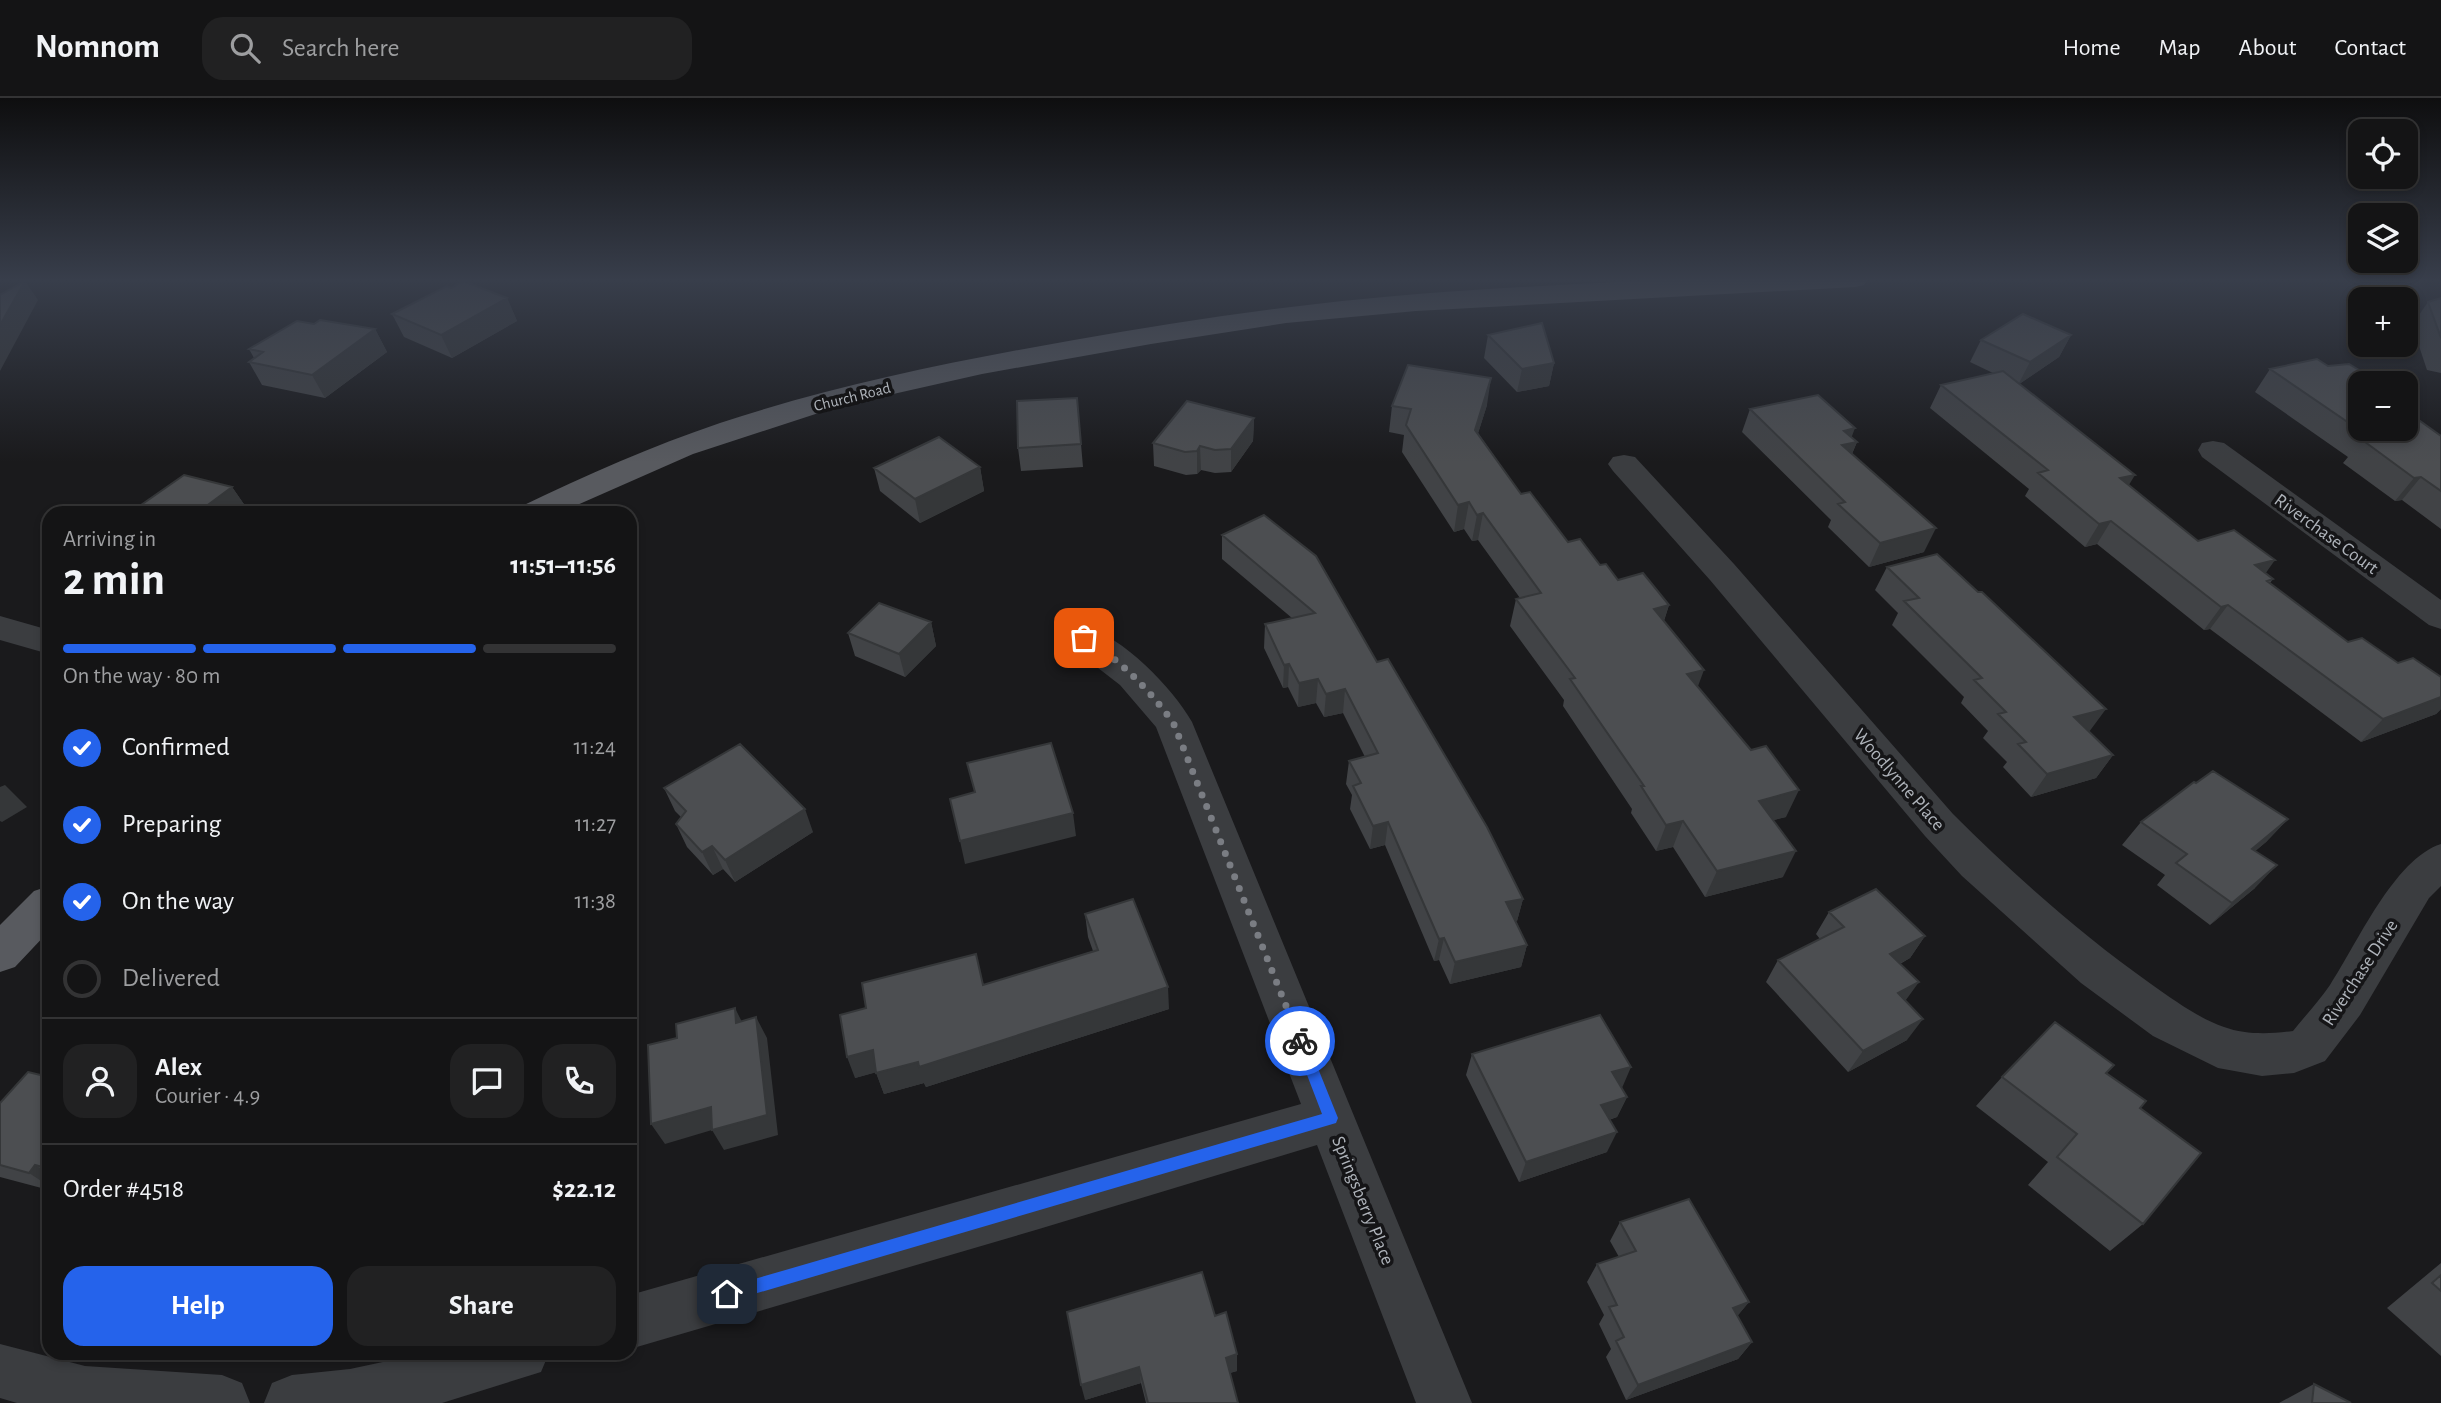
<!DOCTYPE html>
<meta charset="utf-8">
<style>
body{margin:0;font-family:"Alegreya Sans",sans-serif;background:#212122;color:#f1f3f6;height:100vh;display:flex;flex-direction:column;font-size:26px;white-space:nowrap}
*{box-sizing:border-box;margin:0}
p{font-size:23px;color:#9d9ea0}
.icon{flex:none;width:38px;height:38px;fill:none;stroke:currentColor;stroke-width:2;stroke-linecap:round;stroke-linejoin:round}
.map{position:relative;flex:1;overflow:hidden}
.details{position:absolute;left:42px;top:408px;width:595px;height:854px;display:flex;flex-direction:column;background:#141415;border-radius:21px;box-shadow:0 4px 10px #0003,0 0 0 2px #333334}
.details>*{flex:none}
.controls{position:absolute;left:2348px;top:21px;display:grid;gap:14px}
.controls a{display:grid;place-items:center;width:70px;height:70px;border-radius:14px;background:#141415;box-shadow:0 4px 10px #0003,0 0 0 2px #333334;font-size:35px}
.pin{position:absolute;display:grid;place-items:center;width:60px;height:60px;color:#fff;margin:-30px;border-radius:14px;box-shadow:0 4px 10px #0006}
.courier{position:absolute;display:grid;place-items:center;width:70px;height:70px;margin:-35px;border:5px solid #2563eb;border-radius:50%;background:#fff;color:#222;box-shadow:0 2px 9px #0007}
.headline em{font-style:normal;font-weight:600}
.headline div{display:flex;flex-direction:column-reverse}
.headline{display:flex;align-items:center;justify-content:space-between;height:119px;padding:0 21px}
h1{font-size:46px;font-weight:600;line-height:52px}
.bar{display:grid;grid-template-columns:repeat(4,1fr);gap:10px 7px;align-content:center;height:84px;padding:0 21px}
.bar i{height:9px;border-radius:5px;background:#333334}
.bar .active{background:#2563eb}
.bar p{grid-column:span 4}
.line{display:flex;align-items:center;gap:18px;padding:0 21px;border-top:2px solid #333334}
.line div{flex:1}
.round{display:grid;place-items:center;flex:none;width:74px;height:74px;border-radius:21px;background:#212122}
ol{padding:0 21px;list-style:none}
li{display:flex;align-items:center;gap:21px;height:77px}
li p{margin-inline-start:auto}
li .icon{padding:7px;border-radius:50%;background:#2563eb;color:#fff;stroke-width:4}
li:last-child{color:#9d9ea0}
li i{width:38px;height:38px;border:4px solid #333334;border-radius:50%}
.cta{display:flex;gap:14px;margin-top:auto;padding:14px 21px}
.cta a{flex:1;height:80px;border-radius:21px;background:#2563eb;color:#fff;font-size:28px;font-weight:600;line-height:80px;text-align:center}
.cta a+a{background:#212122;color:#f1f3f6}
header{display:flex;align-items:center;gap:42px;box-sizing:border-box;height:98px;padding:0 35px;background:#141415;border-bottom:2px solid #333334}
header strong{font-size:33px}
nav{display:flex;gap:38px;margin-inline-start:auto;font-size:24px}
.search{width:490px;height:63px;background:#212122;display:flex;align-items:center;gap:18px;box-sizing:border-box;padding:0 24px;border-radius:21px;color:#9d9ea0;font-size:26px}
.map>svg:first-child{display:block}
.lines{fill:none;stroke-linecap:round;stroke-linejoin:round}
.minor{fill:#3b3d40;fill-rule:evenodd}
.major{fill:#585a5f;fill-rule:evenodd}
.wall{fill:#414346}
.shaded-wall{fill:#353739}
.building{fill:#4c4e51;stroke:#353739;stroke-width:2}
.route{fill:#2563eb}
.done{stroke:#7a7d83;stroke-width:7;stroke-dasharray:0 12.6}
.labels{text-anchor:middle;stroke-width:7;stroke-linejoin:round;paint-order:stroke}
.far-street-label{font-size:16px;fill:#aeb3ba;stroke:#151517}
.street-label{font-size:19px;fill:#aeb3ba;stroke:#151517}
</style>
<header>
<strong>Nomnom</strong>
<div class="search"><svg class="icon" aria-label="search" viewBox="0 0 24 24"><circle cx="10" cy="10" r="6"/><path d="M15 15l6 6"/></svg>Search here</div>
<nav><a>Home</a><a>Map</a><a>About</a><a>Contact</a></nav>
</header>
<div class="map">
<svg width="2441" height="1305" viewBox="0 0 2441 1305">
<rect width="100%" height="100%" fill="#1a1a1c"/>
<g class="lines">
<path class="minor" d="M 2213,343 L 2224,345 L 2441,502 L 2441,531 L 2429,527 L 2202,359 L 2198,352 L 2202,345 Z
M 1624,357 L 1635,359 L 1734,466 L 1953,716 C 2014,777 2080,836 2151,886 C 2174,902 2198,920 2224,929 C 2246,937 2270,936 2293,933 C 2305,918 2319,903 2330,887 C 2357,846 2394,761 2441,746 L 2441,788 L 2429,800 L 2360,917 L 2325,963 L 2294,975 L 2262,978 L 2218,970 L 2153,938 L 2081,885 L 1962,778 L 1925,738 L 1710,482 L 1613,373 L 1608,366 L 1613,359 Z
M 0,518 L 49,532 L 49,556 L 0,542 Z
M 1084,528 C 1123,539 1172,589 1192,624 L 1472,1305 L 1416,1305 L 1317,1047 L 1039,1131 L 630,1251 L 630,1197 L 1301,1006 L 1156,629 L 1120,587 L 1071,549 L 1066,540 L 1071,531 Z
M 0,1246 L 85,1268 L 222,1277 L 242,1285 L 250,1305 L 17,1305 L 0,1300 Z
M 425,1255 L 549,1255 L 541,1274 L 442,1305 L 264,1305 L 272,1285 L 292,1277 L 350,1271 Z"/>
<path class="major" d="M 1679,181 L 1868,181 L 1864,187 L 1855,189 L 1416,213 L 1286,225 L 1151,246 L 982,276 L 840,308 L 693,356 L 559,415 L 517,415 L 522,408 C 586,377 652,348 720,325 C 835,287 954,263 1074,242 C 1154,228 1235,215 1316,206 C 1436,192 1558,187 1679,181 Z
M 49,788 L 49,833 L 15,869 L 0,874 L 0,827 L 34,793 Z"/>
</g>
<path class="wall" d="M 451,190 L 507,200 L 517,223 L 452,260 L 404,239 L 392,216 Z
M 2441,200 L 2441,275 L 2427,272 L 2412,227 L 2428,204 Z
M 314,226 L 375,231 L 387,254 L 325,300 L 262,287 L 249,264 L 254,260 L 249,251 Z
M 1488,237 L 1554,265 L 1549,288 L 1517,294 L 1484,260 Z
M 2071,237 L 2059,259 L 2019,286 L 2129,387 L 2198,443 L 2265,475 L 2273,481 L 2270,485 L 2348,544 L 2398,565 L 2441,579 L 2441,611 L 2436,616 L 2361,644 L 2210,531 L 2204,532 L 2097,446 L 2085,449 L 2025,398 L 2029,391 L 1930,310 L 1941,287 L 1993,275 L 1970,264 L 1981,242 Z
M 2328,268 L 2361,285 L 2441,338 L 2441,431 L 2402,402 L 2395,403 L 2343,365 L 2348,359 L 2255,294 L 2270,271 Z
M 1077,300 L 1083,369 L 1021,373 L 1018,350 Z
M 1487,307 L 1478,335 L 1521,396 L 1568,444 L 1600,467 L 1618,482 L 1669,507 L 1664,523 L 1698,589 L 1786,719 L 1773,722 L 1783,779 L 1705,799 L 1673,749 L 1656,753 L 1631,715 L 1632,711 L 1563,608 L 1564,602 L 1510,528 L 1516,501 L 1520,500 L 1478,442 L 1472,443 L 1464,431 L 1454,434 L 1402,354 L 1404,337 L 1389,334 L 1392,308 Z
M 1750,311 L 1852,339 L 1857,344 L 1852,356 L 1924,454 L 1869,469 L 1828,429 L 1831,422 L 1742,334 Z
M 1254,320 L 1253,343 L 1231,374 L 1215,375 L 1201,372 L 1197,376 L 1186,377 L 1154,368 L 1153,345 Z
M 980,369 L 984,393 L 920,425 L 880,393 L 874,370 Z
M 232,389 L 248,412 L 245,415 L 147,415 L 141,407 Z
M 1222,437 L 1377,564 L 1523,801 L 1517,823 L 1516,823 L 1527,847 L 1521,869 L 1450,886 L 1439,862 L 1434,863 L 1385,747 L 1370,751 L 1350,711 L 1352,697 L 1346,686 L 1349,663 L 1365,659 L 1343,615 L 1324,619 L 1316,605 L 1298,609 L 1288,589 L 1283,590 L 1264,550 L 1265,526 L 1292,520 L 1222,461 Z
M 1887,469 L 2090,634 L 2113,657 L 2096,680 L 2031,699 L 2003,669 L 2007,664 L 1983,640 L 1988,633 L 1961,605 L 1964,599 L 1892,527 L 1898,515 L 1875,492 Z
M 931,524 L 936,548 L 905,579 L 855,558 L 848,535 Z
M 664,690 L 813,734 L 735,784 L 723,771 L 713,777 L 687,749 L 676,726 L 681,719 L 675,713 Z
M 2288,721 L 2266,744 L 2255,753 L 2255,790 L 2210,827 L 2157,787 L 2165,777 L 2122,747 L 2141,724 Z
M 1829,814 L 1925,838 L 1910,860 L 1900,866 L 1905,903 L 1907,942 L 1848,974 L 1766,884 L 1778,862 L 1820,841 L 1816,836 Z
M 1085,816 L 1169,911 L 926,989 L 924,985 L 884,996 L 876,974 L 855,980 L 866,910 L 983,887 L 1093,853 L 1088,839 Z
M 1472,956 L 1621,990 L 1627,999 L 1617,1019 L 1609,1022 L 1607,1054 L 1519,1084 L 1466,977 Z
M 2106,975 L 2143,1126 L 2110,1153 L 2028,1087 L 2048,1064 L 1976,1008 L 2002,979 Z
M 49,979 L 49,1092 L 0,1079 L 0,1005 Z
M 1620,1124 L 1749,1204 L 1737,1218 L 1752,1244 L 1738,1261 L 1626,1302 L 1606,1259 L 1611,1251 L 1599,1226 L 1604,1217 L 1587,1184 L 1597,1166 L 1619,1159 L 1610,1143 Z
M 2441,1165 L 2441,1258 L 2387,1210 Z
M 1215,1218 L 1237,1273 L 1230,1275 L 1238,1305 L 1146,1305 L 1141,1285 L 1085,1302 Z
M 2314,1286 L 2351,1305 L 2279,1305 Z"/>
<path class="shaded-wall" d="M 25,183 L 38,202 L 0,273 L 0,227 Z
M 507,200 L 517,223 L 452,260 L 441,237 Z
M 375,231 L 387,254 L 325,300 L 312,277 Z
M 2071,237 L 2059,259 L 2018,287 L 2030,264 Z
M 1554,265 L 1549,288 L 1517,294 L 1522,271 Z
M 1491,280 L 1487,307 L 1471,358 L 1475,332 Z
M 1254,320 L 1253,343 L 1231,374 L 1231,351 Z
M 1855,330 L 1849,346 L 1857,344 L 1847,367 L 1833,371 L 1844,333 Z
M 1200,348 L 1201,372 L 1197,376 L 1197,353 Z
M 980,369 L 984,393 L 920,425 L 915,401 Z
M 2135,377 L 2121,400 L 2120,380 Z
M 2421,379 L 2402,402 L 2395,403 L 2414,380 Z
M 232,389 L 248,412 L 245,415 L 197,415 Z
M 1469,404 L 1464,431 L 1454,434 L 1458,407 Z
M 1483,415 L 1478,442 L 1472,443 L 1477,417 Z
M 2111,423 L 2097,446 L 2085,449 L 2099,426 Z
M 1936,430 L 1924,454 L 1869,469 L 1880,445 Z
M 2275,462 L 2258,486 L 2255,467 Z
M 1669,507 L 1660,534 L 1654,511 Z
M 2228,507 L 2210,531 L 2204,532 L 2221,509 Z
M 931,524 L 936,548 L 905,579 L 899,556 Z
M 1289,566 L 1288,589 L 1283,590 L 1284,567 Z
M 1704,572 L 1694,599 L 1687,576 Z
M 1318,581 L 1316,605 L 1298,609 L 1299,585 Z
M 1345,591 L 1343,615 L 1324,619 L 1326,596 Z
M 2441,599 L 2441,611 L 2436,616 L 2361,644 L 2383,621 Z
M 2106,611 L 2089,634 L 2074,619 Z
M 630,650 L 638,666 L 630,685 Z
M 2113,657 L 2096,680 L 2031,699 L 2047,676 Z
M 5,687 L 27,709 L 2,724 L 0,723 L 0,689 Z
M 1799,692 L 1786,719 L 1747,729 L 1759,703 Z
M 805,711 L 813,734 L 735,784 L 725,762 Z
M 1073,715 L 1076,738 L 965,766 L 960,743 Z
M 2288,721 L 2266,744 L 2231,774 L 2252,751 Z
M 1683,723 L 1673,749 L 1656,753 L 1666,727 Z
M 1388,724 L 1385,747 L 1370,751 L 1373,728 Z
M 712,748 L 723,771 L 713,777 L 702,754 Z
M 1796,753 L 1783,779 L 1705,799 L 1717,773 Z
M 2277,767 L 2255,790 L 2210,827 L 2232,805 Z
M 1523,801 L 1517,823 L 1500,826 L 1506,804 Z
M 1925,838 L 1910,860 L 1876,878 L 1890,856 Z
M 1444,840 L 1439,862 L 1434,863 L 1439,841 Z
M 1527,847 L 1521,869 L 1450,886 L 1455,864 Z
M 1919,884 L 1903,906 L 1898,895 Z
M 1168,889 L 1169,911 L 926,989 L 924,985 L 884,996 L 876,975 Z
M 735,910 L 746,932 L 736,925 Z
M 756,919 L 767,940 L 778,1037 L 724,1052 L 712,1032 L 665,1046 L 651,1026 Z
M 1923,921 L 1907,942 L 1848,974 L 1863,953 Z
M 873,952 L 881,973 L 855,980 L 847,959 Z
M 1631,969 L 1622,990 L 1612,974 Z
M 1627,999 L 1617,1019 L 1592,1027 L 1601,1007 Z
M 1617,1034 L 1607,1054 L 1519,1084 L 1526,1064 Z
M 35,1067 L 49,1076 L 49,1088 L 29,1075 Z
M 1749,1204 L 1735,1221 L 1733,1210 Z
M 1752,1244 L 1738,1261 L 1626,1302 L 1638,1287 Z
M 1237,1256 L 1237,1273 L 1225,1276 L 1226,1260 Z
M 1139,1269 L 1141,1285 L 1085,1302 L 1081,1287 Z"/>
<path class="building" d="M 25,183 L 0,227 L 0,197 Z
M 463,183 L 507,200 L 441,237 L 392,216 L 447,188 L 451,190 Z
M 2441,200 L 2441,240 L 2428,204 Z
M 2023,216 L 2071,237 L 2030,264 L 1981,242 Z
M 320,222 L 375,231 L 312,277 L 249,264 L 263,254 L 249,251 L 297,223 L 314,226 Z
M 1542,225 L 1554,265 L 1522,271 L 1488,237 Z
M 2317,261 L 2328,268 L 2349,266 L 2380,285 L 2361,285 L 2361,331 L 2406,331 L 2406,313 L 2441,338 L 2441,393 L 2421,379 L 2414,380 L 2361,341 L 2371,340 L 2270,271 Z
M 1408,267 L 1491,280 L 1475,332 L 1521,396 L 1530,394 L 1568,444 L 1580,441 L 1600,467 L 1606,466 L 1618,482 L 1643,475 L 1669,507 L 1654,511 L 1704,572 L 1687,576 L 1751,652 L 1766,648 L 1799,692 L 1759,703 L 1796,753 L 1717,773 L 1683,723 L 1666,727 L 1641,688 L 1644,688 L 1570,581 L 1575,580 L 1516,501 L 1541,495 L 1483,415 L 1477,417 L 1469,404 L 1458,407 L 1406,327 L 1411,311 L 1392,308 Z
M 2003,273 L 2135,377 L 2120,380 L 2198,443 L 2234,432 L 2275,462 L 2255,467 L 2273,481 L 2267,483 L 2348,544 L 2362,540 L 2398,565 L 2413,560 L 2441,579 L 2441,599 L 2383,621 L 2228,507 L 2221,509 L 2111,423 L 2099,426 L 2038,375 L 2048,372 L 1941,287 Z
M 1818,297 L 1855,330 L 1844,333 L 1857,344 L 1842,347 L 1936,430 L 1880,445 L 1838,406 L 1845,404 L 1750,311 Z
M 1077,300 L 1081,346 L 1018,350 L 1017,303 Z
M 1187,303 L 1254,320 L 1231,351 L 1215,352 L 1200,348 L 1197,353 L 1185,354 L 1153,345 Z
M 939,339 L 980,369 L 915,401 L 874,370 Z
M 184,377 L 232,389 L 197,415 L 172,415 L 141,407 Z
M 1264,417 L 1316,458 L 1377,564 L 1388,561 L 1487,729 L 1523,801 L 1506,804 L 1527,847 L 1455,864 L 1444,840 L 1439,841 L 1388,724 L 1373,728 L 1353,688 L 1361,685 L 1349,663 L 1378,655 L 1345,591 L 1326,596 L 1318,581 L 1299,585 L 1289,566 L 1284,567 L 1265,526 L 1315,515 L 1222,437 Z
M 1937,456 L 1978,494 L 1982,494 L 2106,611 L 2074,619 L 2113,657 L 2047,676 L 2018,646 L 2026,644 L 1998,616 L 2006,614 L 1974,582 L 1982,580 L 1904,503 L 1919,500 L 1887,469 Z
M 879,505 L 931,524 L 899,556 L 848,535 Z
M 1051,645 L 1073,715 L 960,743 L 950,701 L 975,694 L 967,665 Z
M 740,646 L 805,711 L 725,762 L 712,748 L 702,754 L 676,726 L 686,713 L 664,690 Z
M 2213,673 L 2288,721 L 2252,751 L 2277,767 L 2232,805 L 2176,765 L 2187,756 L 2141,724 L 2194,684 L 2196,685 Z
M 1876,791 L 1925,838 L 1890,856 L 1919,884 L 1898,895 L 1923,921 L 1863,953 L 1778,862 L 1844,829 L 1829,814 Z
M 1133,801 L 1168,889 L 919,969 L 918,964 L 876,975 L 873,952 L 847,959 L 840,917 L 866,910 L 862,885 L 976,856 L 983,887 L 1098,852 L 1085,816 Z
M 735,910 L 736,925 L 756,919 L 767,1017 L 712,1032 L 711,1009 L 651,1026 L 648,947 L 677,940 L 676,926 Z
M 1600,917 L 1631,969 L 1612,974 L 1627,999 L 1601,1007 L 1617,1034 L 1526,1064 L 1472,956 Z
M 2055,924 L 2114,967 L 2106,975 L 2146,1003 L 2140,1010 L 2201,1055 L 2143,1126 L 2057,1059 L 2077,1036 L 2002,979 Z
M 28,974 L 49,979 L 49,1071 L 35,1067 L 29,1075 L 0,1067 L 0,1005 Z
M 1689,1101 L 1749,1204 L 1733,1210 L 1752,1244 L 1638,1287 L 1616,1243 L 1624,1239 L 1609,1209 L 1617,1207 L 1597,1166 L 1636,1153 L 1620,1124 Z
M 1202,1174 L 1215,1218 L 1226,1214 L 1237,1256 L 1226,1260 L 1238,1305 L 1148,1305 L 1139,1269 L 1081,1287 L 1067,1214 Z
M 2441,1177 L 2441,1193 L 2432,1185 Z
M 2314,1286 L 2351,1305 L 2312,1305 Z"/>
<linearGradient id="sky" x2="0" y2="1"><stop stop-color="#0e0e0f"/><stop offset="0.5" stop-color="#383e4b"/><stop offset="1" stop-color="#383e4b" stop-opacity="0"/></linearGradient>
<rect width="2441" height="364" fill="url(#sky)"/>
<path class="route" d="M 1300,937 L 1307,943 L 1338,1020 L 1336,1025 L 727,1204 L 721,1202 L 719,1196 L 721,1191 L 727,1189 L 1322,1016 L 1294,943 Z"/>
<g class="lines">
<path class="done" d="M 1084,540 C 1121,562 1147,590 1173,624 L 1300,943"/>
</g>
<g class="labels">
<g class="far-street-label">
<text transform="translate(852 298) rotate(-14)" y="6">Church Road</text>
</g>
<g class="street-label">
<text transform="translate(2327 435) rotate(36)" y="7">Riverchase Court</text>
<text transform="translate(1900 681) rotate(49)" y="7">Woodlynne Place</text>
<text transform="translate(2359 874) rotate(-57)" y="7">Riverchase Drive</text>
<text transform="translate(1364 1102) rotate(68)" y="7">Springsberry Place</text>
</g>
</g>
</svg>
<div class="controls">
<a><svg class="icon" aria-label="locate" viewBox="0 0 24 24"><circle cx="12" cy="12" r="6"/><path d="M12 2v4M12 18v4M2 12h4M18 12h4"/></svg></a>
<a><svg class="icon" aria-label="layers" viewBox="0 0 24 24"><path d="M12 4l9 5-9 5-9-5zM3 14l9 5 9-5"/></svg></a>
<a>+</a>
<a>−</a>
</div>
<div class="pin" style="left:1084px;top:540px;background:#ea580c"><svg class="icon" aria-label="bag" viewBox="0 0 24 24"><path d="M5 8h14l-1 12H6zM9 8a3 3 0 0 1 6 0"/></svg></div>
<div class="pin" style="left:727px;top:1196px;background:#1f2937"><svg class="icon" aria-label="home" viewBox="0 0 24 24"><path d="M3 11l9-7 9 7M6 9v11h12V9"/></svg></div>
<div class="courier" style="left:1300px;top:943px"><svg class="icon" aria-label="bike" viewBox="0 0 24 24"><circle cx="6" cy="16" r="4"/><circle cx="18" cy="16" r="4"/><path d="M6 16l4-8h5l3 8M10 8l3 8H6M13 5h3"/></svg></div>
<section class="details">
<div class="headline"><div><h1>2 min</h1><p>Arriving in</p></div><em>11:51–11:56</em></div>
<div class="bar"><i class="active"></i><i class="active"></i><i class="active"></i><i></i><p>On the way · 80 m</p></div>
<ol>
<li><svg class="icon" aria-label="check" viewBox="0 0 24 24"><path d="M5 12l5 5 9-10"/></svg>Confirmed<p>11:24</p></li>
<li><svg class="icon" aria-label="check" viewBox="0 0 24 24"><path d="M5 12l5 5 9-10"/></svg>Preparing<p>11:27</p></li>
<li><svg class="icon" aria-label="check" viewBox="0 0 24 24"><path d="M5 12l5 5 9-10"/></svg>On the way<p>11:38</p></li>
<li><i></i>Delivered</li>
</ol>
<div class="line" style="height:126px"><a class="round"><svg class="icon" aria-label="person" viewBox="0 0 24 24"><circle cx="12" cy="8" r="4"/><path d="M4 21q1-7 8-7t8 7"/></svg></a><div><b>Alex</b><p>Courier · 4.9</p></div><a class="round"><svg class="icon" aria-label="chat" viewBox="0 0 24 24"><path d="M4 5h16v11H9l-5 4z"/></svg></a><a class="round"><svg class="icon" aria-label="phone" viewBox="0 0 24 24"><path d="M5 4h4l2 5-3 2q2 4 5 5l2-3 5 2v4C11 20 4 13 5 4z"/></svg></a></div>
<div class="line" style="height:91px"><div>Order #4518</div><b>$22.12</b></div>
<div class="cta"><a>Help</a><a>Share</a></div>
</section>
</div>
